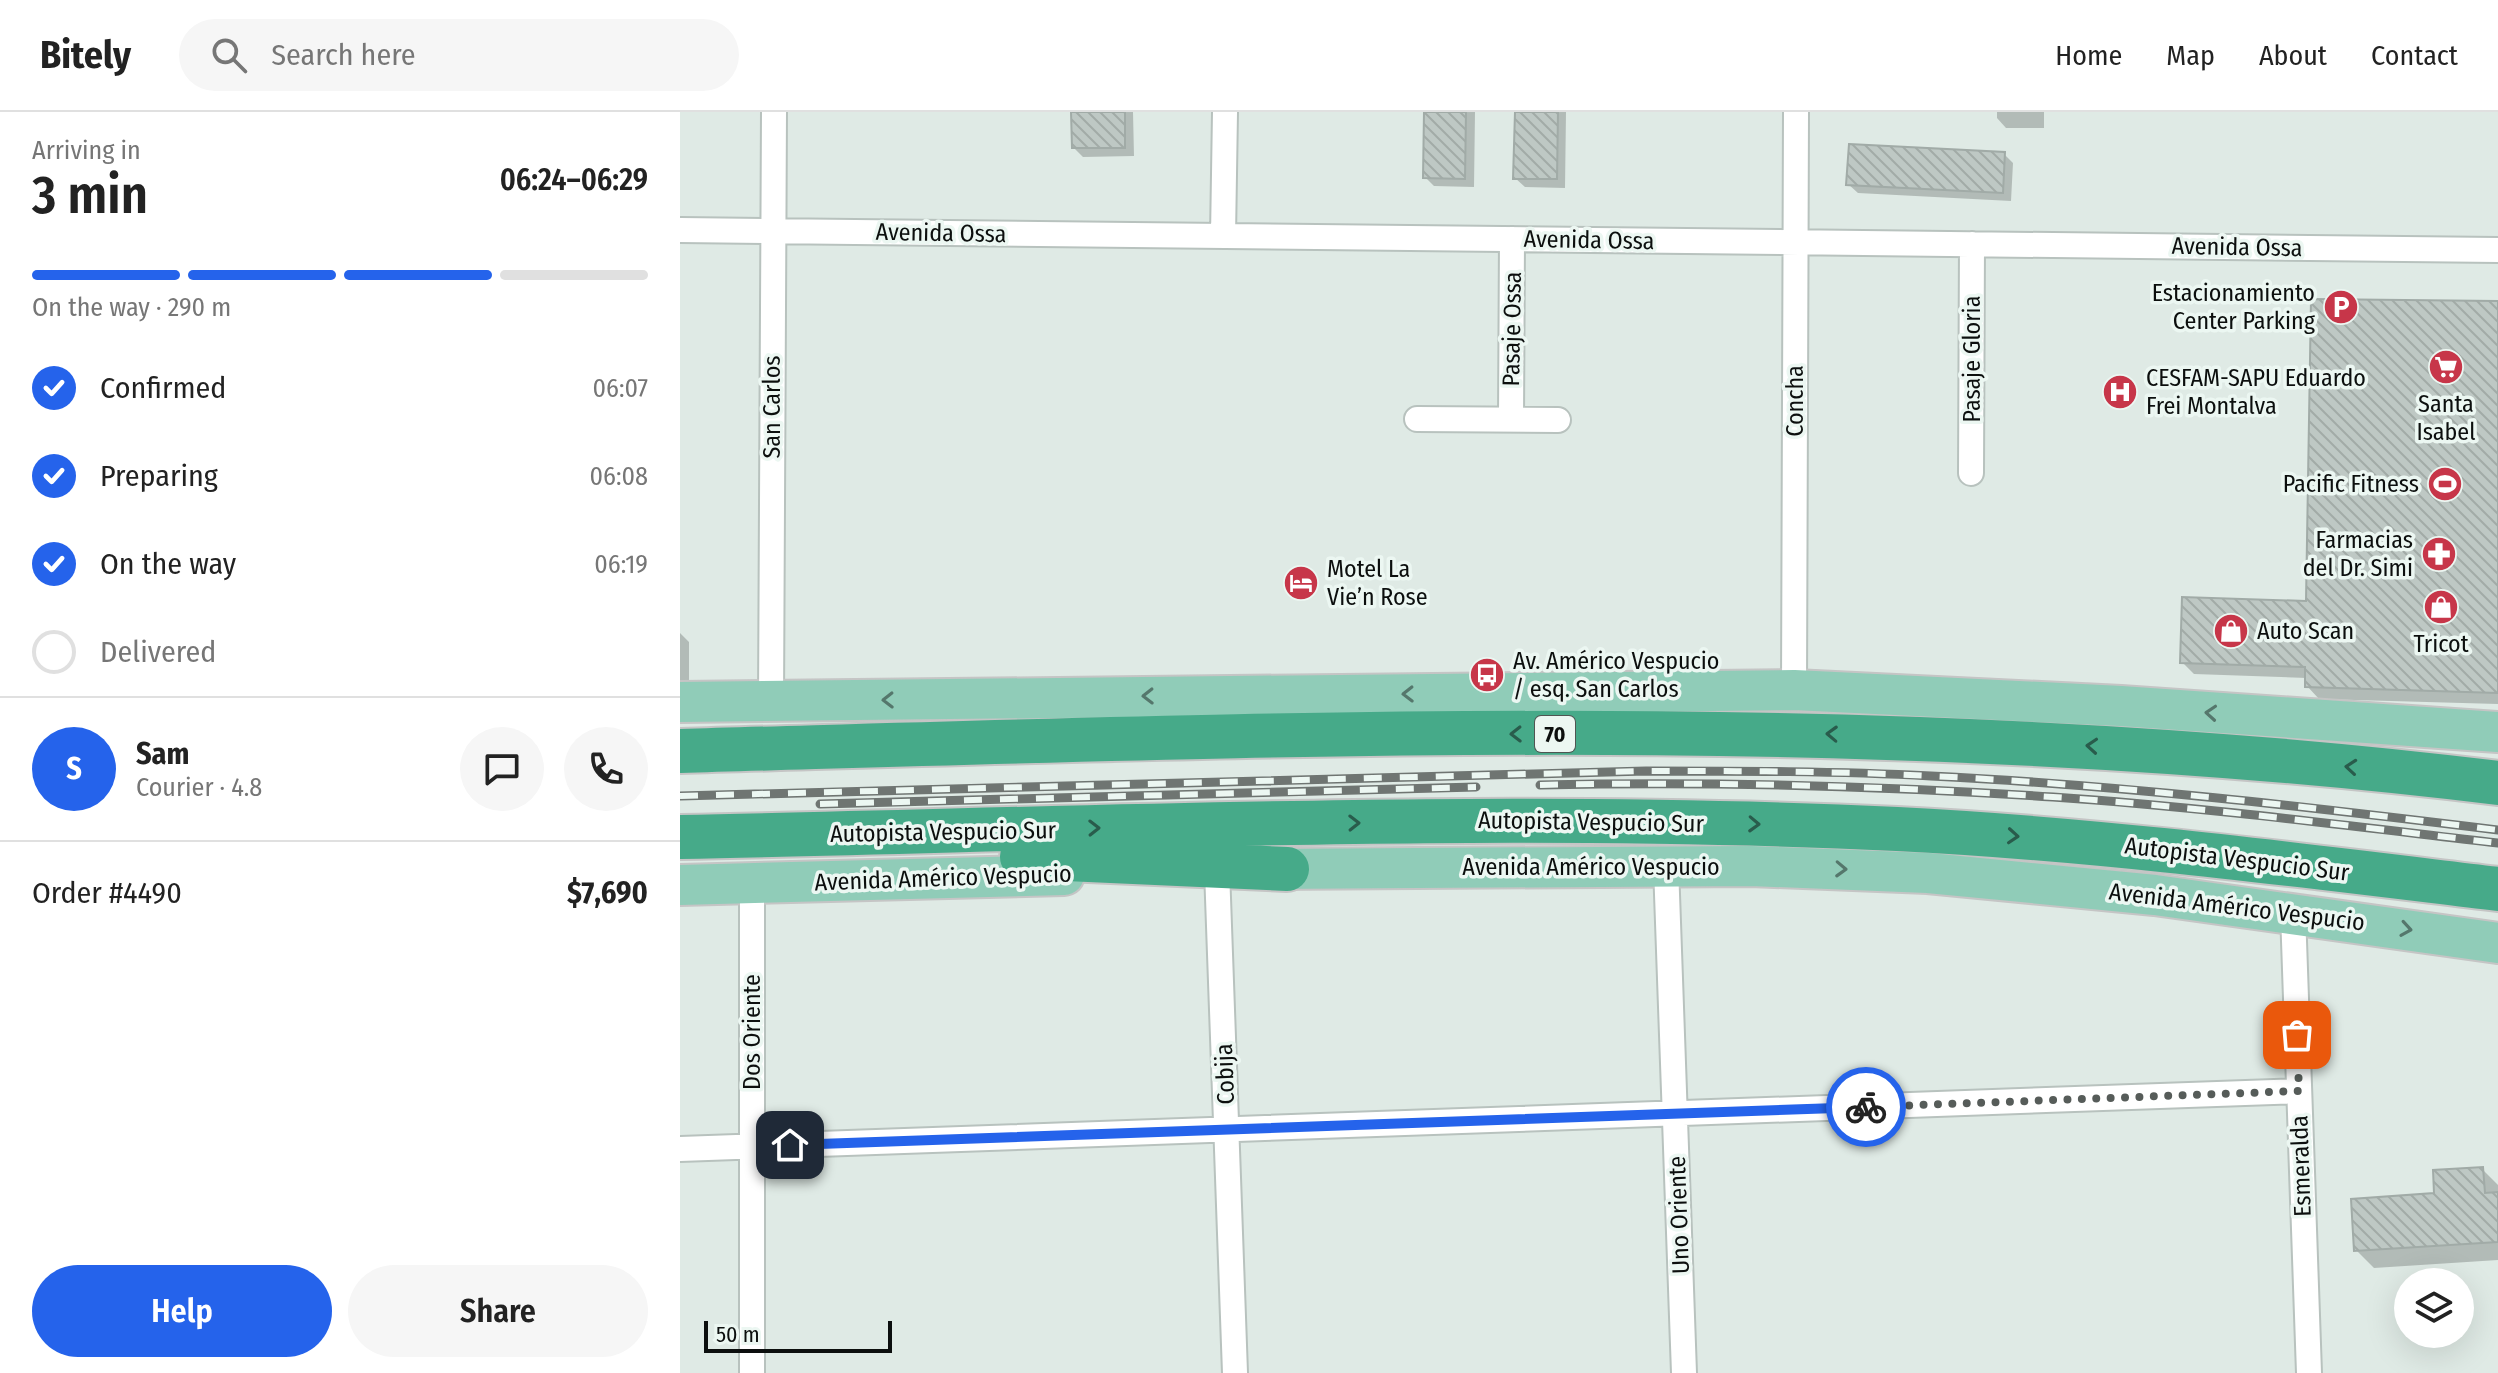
<!DOCTYPE html>
<meta charset="utf-8">
<style>
body{margin:0;font-family:"Fira Sans Condensed",sans-serif;background:#f6f6f6;color:#222;height:100vh;display:flex;flex-direction:column;font-size:30px;white-space:nowrap}
*{box-sizing:border-box;margin:0}
p{font-size:26px;color:#767676}
.icon{flex:none;width:44px;height:44px;fill:none;stroke:currentColor;stroke-width:2;stroke-linecap:round;stroke-linejoin:round}
.map{position:relative;flex:1;overflow:hidden}
.sheet{display:flex;flex-direction:column;background:#fff;width:680px}
.sheet>*{flex:none}
.buttons{position:absolute;left:1714px;top:1156px;display:grid;gap:16px}
.buttons a{display:grid;place-items:center;width:80px;height:80px;border-radius:50%;background:#fff;box-shadow:0 8px 32px #0002;font-size:40px}
.scale{position:absolute;left:24px;bottom:20px;width:188px;box-sizing:border-box;padding-left:8px;border:4px solid #0c0f0e;border-top:0;font-size:22px;line-height:28px;white-space:nowrap;color:#0c0f0e;-webkit-text-stroke:6px #ecf7f2;paint-order:stroke}
.pin{position:absolute;display:grid;place-items:center;width:68px;height:68px;color:#fff;margin:-34px;border-radius:16px;box-shadow:0 4px 12px #0006}
.courier{position:absolute;display:grid;place-items:center;width:80px;height:80px;margin:-40px;border:6px solid #2563eb;border-radius:50%;background:#fff;color:#222;box-shadow:0 2px 10px #0007}
.summary em{font-style:normal;font-weight:600}
.summary div{display:flex;flex-direction:column-reverse}
.summary{display:flex;align-items:center;justify-content:space-between;height:136px;padding:0 32px}
h1{font-size:52px;font-weight:600;line-height:60px}
.bar{display:grid;grid-template-columns:repeat(4,1fr);gap:12px 8px;align-content:center;height:96px;padding:0 32px}
.bar i{height:10px;border-radius:6px;background:#e0e0e0}
.bar .current{background:#2563eb}
.bar p{grid-column:span 4}
.line{display:flex;align-items:center;gap:20px;padding:0 32px;border-top:2px solid #e0e0e0}
.line div{flex:1}
.round{display:grid;place-items:center;flex:none;width:84px;height:84px;border-radius:42px;background:#f6f6f6}
ol{padding:0 32px;list-style:none}
li{display:flex;align-items:center;gap:24px;height:88px}
li p{margin-inline-start:auto}
li .icon{padding:8px;border-radius:50%;background:#2563eb;color:#fff;stroke-width:4}
li:last-child{color:#767676}
li i{width:44px;height:44px;border:4px solid #e0e0e0;border-radius:50%}
.button{display:flex;gap:16px;margin-top:auto;padding:16px 32px}
.button a{flex:1;height:92px;border-radius:48px;background:#2563eb;color:#fff;font-size:32px;font-weight:600;line-height:92px;text-align:center}
.button a+a{background:#f6f6f6;color:#222}
header{display:flex;align-items:center;gap:48px;box-sizing:border-box;height:112px;padding:0 40px;background:#fff;border-bottom:2px solid #e0e0e0}
header strong{font-size:38px}
nav{display:flex;gap:44px;margin-inline-start:auto;font-size:28px}
.search{width:560px;height:72px;background:#f6f6f6;display:flex;align-items:center;gap:20px;box-sizing:border-box;padding:0 28px;border-radius:44px;color:#767676;font-size:30px}
main{display:flex;flex:1;min-height:0}
.map>svg:first-child{display:block}
.shadow{fill:#0003}
.building{fill:url(#building-back-hatch);stroke:#a1aba7;stroke-width:2}
.lines{fill:none;stroke-linecap:round;stroke-linejoin:round}
.minor-casing{stroke:#b8c2be;stroke-width:28}
.primary-casing{stroke:#c5c5c5;stroke-width:44}
.motorway-casing{stroke:#c5c5c5;stroke-width:48}
.minor{stroke:#fff;stroke-width:24}
.primary{stroke:#90ccb8;stroke-width:40}
.motorway{stroke:#46aa89;stroke-width:44}
.rail-casing{stroke:#6f7572;stroke-width:9}
.rail{stroke:#ecf7f2;stroke-width:6;stroke-dasharray:18;stroke-linecap:butt}
.oneway{stroke:#55776c}
.oneway2{stroke:#295c4c}
.done{stroke:#565c59;stroke-width:8;stroke-dasharray:0 14.4}
.route{stroke:#2563eb;stroke-width:10}
.labels{text-anchor:middle;stroke-width:7;stroke-linejoin:round;paint-order:stroke}
.shield{fill:#ecf7f2;stroke:#4f5552;stroke-width:2}
.shield-label{font-size:22px;font-weight:bold;fill:#0c0f0e}
.street-label{font-size:24px;fill:#0c0f0e;stroke:#ecf7f2}
.poi-label{font-size:24px;fill:#0c0f0e;stroke:#ecf7f2;text-anchor:start}
</style>
<header>
<strong>Bitely</strong>
<div class="search"><svg class="icon" aria-label="search" viewBox="0 0 24 24"><circle cx="10" cy="10" r="6"/><path d="M15 15l6 6"/></svg>Search here</div>
<nav><a>Home</a><a>Map</a><a>About</a><a>Contact</a></nav>
</header>
<main>
<section class="sheet">
<div class="summary"><div><h1>3 min</h1><p>Arriving in</p></div><em>06:24–06:29</em></div>
<div class="bar"><i class="current"></i><i class="current"></i><i class="current"></i><i></i><p>On the way · 290 m</p></div>
<ol>
<li><svg class="icon" aria-label="check" viewBox="0 0 24 24"><path d="M5 12l5 5 9-10"/></svg>Confirmed<p>06:07</p></li>
<li><svg class="icon" aria-label="check" viewBox="0 0 24 24"><path d="M5 12l5 5 9-10"/></svg>Preparing<p>06:08</p></li>
<li><svg class="icon" aria-label="check" viewBox="0 0 24 24"><path d="M5 12l5 5 9-10"/></svg>On the way<p>06:19</p></li>
<li><i></i>Delivered</li>
</ol>
<div class="line" style="height:144px"><b class="round" style="background:#2563eb;color:#fff">S</b><div><b>Sam</b><p>Courier · 4.8</p></div><a class="round"><svg class="icon" aria-label="chat" viewBox="0 0 24 24"><path d="M4 5h16v11H9l-5 4z"/></svg></a><a class="round"><svg class="icon" aria-label="phone" viewBox="0 0 24 24"><path d="M5 4h4l2 5-3 2q2 4 5 5l2-3 5 2v4C11 20 4 13 5 4z"/></svg></a></div>
<div class="line" style="height:104px"><div>Order #4490</div><b>$7,690</b></div>
<div class="button"><a>Help</a><a>Share</a></div>
</section>
<div class="map">
<svg width="1818" height="1261" viewBox="0 0 1818 1261">
<defs>
<pattern id="building-back-hatch" width="6" height="6" patternUnits="userSpaceOnUse" patternTransform="scale(2)"><rect width="6" height="6" fill="#bec8c4"/><path d="M-1 5l2 2M0 0l6 6M5-1l2 2" fill="none" stroke="#a2aba7"/></pattern>
</defs>
<rect width="100%" height="100%" fill="#dfeae5"/>
<path class="shadow" d="M 393,0 L 453,0 L 454,44 L 403,45 L 394,36 Z
M 746,0 L 795,0 L 794,75 L 754,74 L 745,65 Z
M 837,0 L 886,0 L 885,76 L 845,75 L 835,66 Z
M 1317,0 L 1364,0 L 1364,16 L 1326,16 L 1317,6 Z
M 1324,42 L 1333,51 L 1331,89 L 1178,81 L 1168,72 Z
M 1818,191 L 1818,592 L 1639,587 L 1627,574 L 1627,566 L 1514,562 L 1502,550 L 1628,491 Z
M 0,521 L 9,530 L 9,568 L 0,568 Z
M 1802,1057 L 1818,1073 L 1818,1148 L 1694,1156 L 1676,1138 L 1756,1083 Z"/>
<path class="building" d="M 391,0 L 445,0 L 445,36 L 392,36 Z
M 744,0 L 786,0 L 785,67 L 743,66 Z
M 835,0 L 878,0 L 877,67 L 833,67 Z
M 1169,32 L 1325,40 L 1323,81 L 1166,73 Z
M 1631,187 L 1818,189 L 1818,581 L 1625,575 L 1625,555 L 1500,551 L 1502,485 L 1626,489 Z
M 1803,1055 L 1805,1081 L 1818,1080 L 1818,1130 L 1674,1139 L 1671,1087 L 1754,1081 L 1753,1058 Z"/>
<g class="lines">
<g class="minor-casing">
<path id="minor" d="M 0,118 L 1818,138
M 543,124 L 545,0
M 737,307 L 878,308
M 831,307 L 832,127
M 1291,361 L 1292,132
M 1114,578 L 1116,0
M 91,589 L 94,0
M 986,754 L 1004,1261
M 537,758 L 555,1261
M 1613,800 L 1629,1261
M 0,1037 L 1619,979
M 72,1261 L 72,771"/>
</g>
<g class="primary-casing">
<path id="primary" d="M 0,590 L 1114,578 L 1441,594 L 1818,620
M 576,757 L 1071,754 L 1248,761 L 1475,783 L 1818,831
M 0,773 L 384,763"/>
</g>
<g class="motorway-casing">
<path id="motorway" d="M 0,639 C 606,622 1215,597 1818,671
M 0,725 C 405,717 812,698 1217,717 C 1418,727 1618,753 1818,777
M 342,745 L 607,757"/>
</g>
<use href="#minor" class="minor"/>
<use href="#primary" class="primary"/>
<use href="#motorway" class="motorway"/>
<g class="rail-casing">
<path id="rail" d="M 860,673 C 1031,669 1202,674 1373,685 C 1522,695 1670,714 1818,731
M 0,684 L 966,659 C 1061,659 1156,659 1251,664 C 1441,673 1629,695 1818,718
M 140,692 L 796,675"/>
</g>
<use href="#rail" class="rail"/>
</g>
<defs><path id="oneway-chevron" d="M-2-3.5L2.5 0L-2 3.5" fill="none" stroke-width="1.6" stroke-linecap="round" stroke-linejoin="round" transform="scale(2)"/></defs>
<g class="oneway">
<use href="#oneway-chevron" transform="translate(728 582) rotate(179)"/>
<use href="#oneway-chevron" transform="translate(468 584) rotate(179)"/>
<use href="#oneway-chevron" transform="translate(208 588) rotate(179)"/>
<use href="#oneway-chevron" transform="translate(1531 601) rotate(-176)"/>
<use href="#oneway-chevron" transform="translate(1161 757) rotate(2)"/>
<use href="#oneway-chevron" transform="translate(1726 817) rotate(9)"/>
</g>
<g class="oneway2">
<use href="#oneway-chevron" transform="translate(836 622) rotate(179)"/>
<use href="#oneway-chevron" transform="translate(1152 622) rotate(-178)"/>
<use href="#oneway-chevron" transform="translate(1412 634) rotate(-176)"/>
<use href="#oneway-chevron" transform="translate(1671 655) rotate(-175)"/>
<use href="#oneway-chevron" transform="translate(674 711) rotate(-1)"/>
<use href="#oneway-chevron" transform="translate(1074 712) rotate(2)"/>
<use href="#oneway-chevron" transform="translate(414 716) rotate(-1)"/>
<use href="#oneway-chevron" transform="translate(1333 724) rotate(4)"/>
</g>
<g class="lines">
<path class="done" d="M 1186,995 L 1619,979 L 1617,923"/>
<path class="route" d="M 110,1033 L 1186,995"/>
</g>
<defs>
<g id="parking-disc" transform="scale(1.8)"><circle r="9.5" fill="#c73649" stroke="#ecf7f2"/><path d="M-3.5-5.5H1a3.5 3.5 0 0 1 0 7H-1V5.5H-3.5ZM-1-3.4V-.6H.8a1.4 1.4 0 0 0 0-2.8Z" fill="#fff"/></g>
<g id="supermarket-disc" transform="scale(1.8)"><circle r="9.5" fill="#c73649" stroke="#ecf7f2"/><path d="M-6-5.5h2.5l.6 2H6L4.5 2H-2.5L-4.4-4H-6ZM-1.5 3.2a1.3 1.3 0 1 0 .1 0ZM3 3.2a1.3 1.3 0 1 0 .1 0Z" fill="#fff"/></g>
<g id="hospital-disc" transform="scale(1.8)"><circle r="9.5" fill="#c73649" stroke="#ecf7f2"/><path d="M-5-5h3v3.5h4V-5h3V5h-3V1.5h-4V5h-3Z" fill="#fff"/></g>
<g id="stadium-disc" transform="scale(1.8)"><circle r="9.5" fill="#c73649" stroke="#ecf7f2"/><path d="M0-5a6.5 5 0 1 0 0 10a6.5 5 0 1 0 0-10ZM-3.5-1.8h7v3.6h-7Z" fill="#fff"/></g>
<g id="pharmacy-disc" transform="scale(1.8)"><circle r="9.5" fill="#c73649" stroke="#ecf7f2"/><path d="M-2-6h4v4h4v4h-4v4h-4v-4h-4v-4h4Z" fill="#fff"/></g>
<g id="hotel-disc" transform="scale(1.8)"><circle r="9.5" fill="#c73649" stroke="#ecf7f2"/><path d="M-6-4.5h1.5V1H6V5H4.5V3h-9V5H-6ZM-4 0a1.8 1.8 0 1 1 3.6 0ZM.5 0V-2.5h3Q6-2.5 6 0Z" fill="#fff"/></g>
<g id="shop-disc" transform="scale(1.8)"><circle r="9.5" fill="#c73649" stroke="#ecf7f2"/><path d="M-5-2.5h2.3a2.7 3.5 0 0 1 5.4 0H5L5.5 6h-11ZM-1.5-2.5h3a1.5 2.3 0 0 0-3 0Z" fill="#fff"/></g>
<g id="bus-disc" transform="scale(1.8)"><circle r="9.5" fill="#c73649" stroke="#ecf7f2"/><path d="M-5-6H5V4H4V6H2V4H-2V6H-4V4H-5ZM-3.5-4V0h7V-4ZM-3.5 1.2v1.5H-2V1.2ZM2 1.2v1.5H3.5V1.2Z" fill="#fff"/></g>
</defs>
<g fill-rule="evenodd">
<use href="#parking-disc" x="1661" y="195"/>
<use href="#supermarket-disc" x="1766" y="255"/>
<use href="#hospital-disc" x="1440" y="280"/>
<use href="#stadium-disc" x="1765" y="372"/>
<use href="#pharmacy-disc" x="1759" y="442"/>
<use href="#hotel-disc" x="621" y="471"/>
<use href="#shop-disc" x="1761" y="495"/>
<use href="#shop-disc" x="1551" y="519"/>
<use href="#bus-disc" x="807" y="563"/>
</g>
<g class="labels">
<rect class="shield" x="855" y="604" width="40" height="36" rx="6"/>
<g class="shield-label">
<text x="875" y="630">70</text>
</g>
<g class="street-label">
<text transform="translate(261 121) rotate(1)" y="8">Avenida Ossa</text>
<text transform="translate(909 128) rotate(1)" y="8">Avenida Ossa</text>
<text transform="translate(1557 135) rotate(1)" y="8">Avenida Ossa</text>
<text transform="translate(832 217) rotate(-89)" y="8">Pasaje Ossa</text>
<text transform="translate(1292 247) rotate(-90)" y="8">Pasaje Gloria</text>
<text transform="translate(1115 289) rotate(-90)" y="8">Concha</text>
<text transform="translate(92 295) rotate(-90)" y="8">San Carlos</text>
<text transform="translate(911 710) rotate(1)" y="8">Autopista Vespucio Sur</text>
<text transform="translate(263 720) rotate(-1)" y="8">Autopista Vespucio Sur</text>
<text transform="translate(1557 747) rotate(7)" y="8">Autopista Vespucio Sur</text>
<text x="911" y="763">Avenida Américo Vespucio</text>
<text transform="translate(263 766) rotate(-2)" y="8">Avenida Américo Vespucio</text>
<text transform="translate(1557 795) rotate(7)" y="8">Avenida Américo Vespucio</text>
<text transform="translate(72 920) rotate(-90)" y="8">Dos Oriente</text>
<text transform="translate(545 962) rotate(-92)" y="8">Cobija</text>
<text transform="translate(1621 1054) rotate(-92)" y="8">Esmeralda</text>
<text transform="translate(999 1103) rotate(-92)" y="8">Uno Oriente</text>
</g>
<g class="poi-label">
<text x="1635" y="189" text-anchor="end">Estacionamiento<tspan x="1635" dy="28">Center Parking</tspan></text>
<text x="1466" y="274">CESFAM-SAPU Eduardo<tspan x="1466" dy="28">Frei Montalva</tspan></text>
<text x="1766" y="300" text-anchor="middle">Santa<tspan x="1766" dy="28">Isabel</tspan></text>
<text x="1739" y="380" text-anchor="end">Pacific Fitness</text>
<text x="1733" y="436" text-anchor="end">Farmacias<tspan x="1733" dy="28">del Dr. Simi</tspan></text>
<text x="647" y="465">Motel La<tspan x="647" dy="28">Vie’n Rose</tspan></text>
<text x="1577" y="527">Auto Scan</text>
<text x="1761" y="540" text-anchor="middle">Tricot</text>
<text x="833" y="557">Av. Américo Vespucio<tspan x="833" dy="28">/ esq. San Carlos</tspan></text>
</g>
</g>
</svg>
<div class="buttons">
<a><svg class="icon" aria-label="layers" viewBox="0 0 24 24"><path d="M12 4l9 5-9 5-9-5zM3 14l9 5 9-5"/></svg></a>
</div>
<div class="scale">50 m</div>
<div class="pin" style="left:1617px;top:923px;background:#ea580c"><svg class="icon" aria-label="bag" viewBox="0 0 24 24"><path d="M5 8h14l-1 12H6zM9 8a3 3 0 0 1 6 0"/></svg></div>
<div class="pin" style="left:110px;top:1033px;background:#1f2937"><svg class="icon" aria-label="home" viewBox="0 0 24 24"><path d="M3 11l9-7 9 7M6 9v11h12V9"/></svg></div>
<div class="courier" style="left:1186px;top:995px"><svg class="icon" aria-label="bike" viewBox="0 0 24 24"><circle cx="6" cy="16" r="4"/><circle cx="18" cy="16" r="4"/><path d="M6 16l4-8h5l3 8M10 8l3 8H6M13 5h3"/></svg></div>
</div>
</main>
